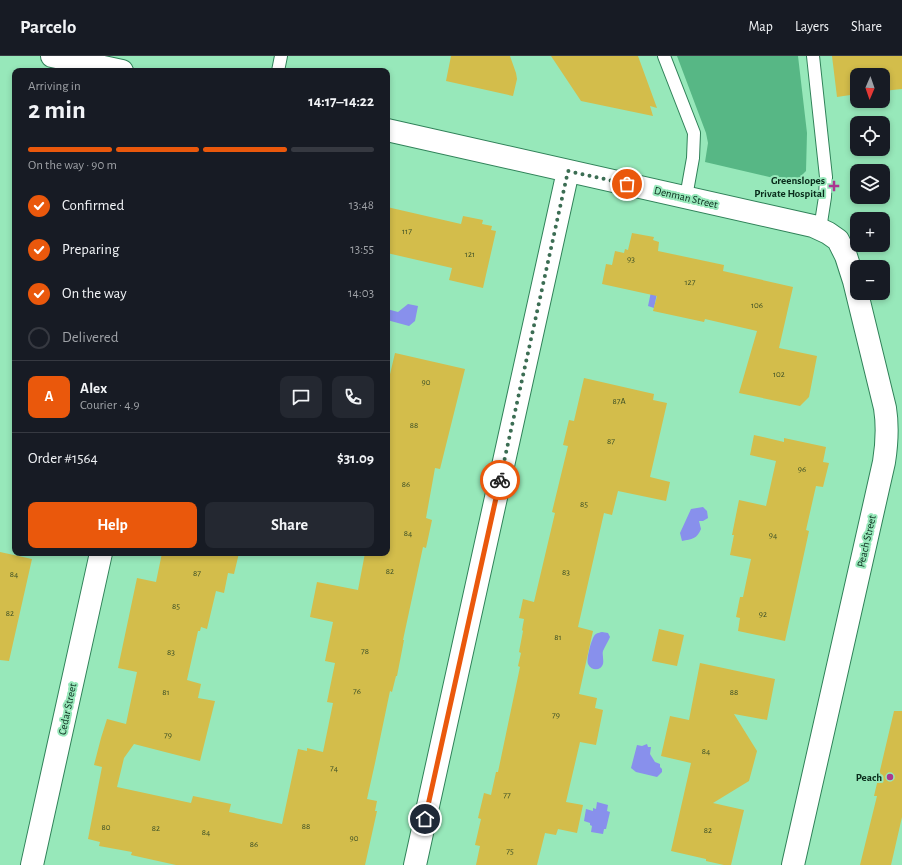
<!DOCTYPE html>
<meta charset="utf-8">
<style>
body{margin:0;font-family:"Alegreya Sans",sans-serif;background:#242831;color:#f1f3f6;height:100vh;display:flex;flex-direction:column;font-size:15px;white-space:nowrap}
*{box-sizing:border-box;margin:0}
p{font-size:13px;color:#9ea1a6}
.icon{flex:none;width:22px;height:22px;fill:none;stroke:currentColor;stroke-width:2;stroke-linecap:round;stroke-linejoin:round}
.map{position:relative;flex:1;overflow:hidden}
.sheet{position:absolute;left:12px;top:12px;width:378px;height:488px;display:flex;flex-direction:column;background:#171b24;border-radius:8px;box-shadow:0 2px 6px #0003}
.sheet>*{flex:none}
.needle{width:26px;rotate:182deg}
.buttons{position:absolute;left:850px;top:12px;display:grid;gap:8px}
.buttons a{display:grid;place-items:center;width:40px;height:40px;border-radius:8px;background:#171b24;box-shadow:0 2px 6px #0003;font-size:20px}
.pin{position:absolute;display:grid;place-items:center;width:34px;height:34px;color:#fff;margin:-17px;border:2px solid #fff;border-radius:50%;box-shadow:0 1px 4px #0007}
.courier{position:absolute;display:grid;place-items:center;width:40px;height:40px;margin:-20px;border:3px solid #ea580c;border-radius:50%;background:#fff;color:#222;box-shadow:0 1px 5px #0007}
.overview em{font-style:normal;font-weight:700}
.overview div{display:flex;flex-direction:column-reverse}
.overview{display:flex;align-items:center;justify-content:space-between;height:68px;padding:0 16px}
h1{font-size:26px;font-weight:700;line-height:30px}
.bar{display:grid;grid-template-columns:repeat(4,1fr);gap:6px 4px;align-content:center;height:48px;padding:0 16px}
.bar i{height:5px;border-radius:3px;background:#363941}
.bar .on{background:#ea580c}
.bar p{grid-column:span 4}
.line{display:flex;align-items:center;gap:10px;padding:0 16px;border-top:1px solid #363941}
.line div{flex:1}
.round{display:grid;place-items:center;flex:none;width:42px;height:42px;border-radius:8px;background:#242831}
ol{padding:0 16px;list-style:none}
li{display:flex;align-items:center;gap:12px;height:44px}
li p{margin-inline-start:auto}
li .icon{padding:4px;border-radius:50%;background:#ea580c;color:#fff;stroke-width:4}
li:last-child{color:#9ea1a6}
li i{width:22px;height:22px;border:2px solid #363941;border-radius:50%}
.primary-button{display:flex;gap:8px;margin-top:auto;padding:8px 16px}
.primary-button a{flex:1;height:46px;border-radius:8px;background:#ea580c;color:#fff;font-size:16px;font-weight:700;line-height:46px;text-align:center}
.primary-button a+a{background:#242831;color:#f1f3f6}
header{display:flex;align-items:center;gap:24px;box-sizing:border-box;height:56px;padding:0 20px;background:#171b24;border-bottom:1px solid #363941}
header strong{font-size:19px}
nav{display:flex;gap:22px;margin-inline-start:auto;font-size:14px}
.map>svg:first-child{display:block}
.green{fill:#57b785}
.water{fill:#8890ec}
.building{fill:#d3bd4b}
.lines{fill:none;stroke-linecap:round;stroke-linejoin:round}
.service-casing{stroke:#308259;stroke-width:14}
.minor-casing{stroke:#308259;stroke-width:24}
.service{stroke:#fff;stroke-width:12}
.minor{stroke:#fff;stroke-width:22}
.done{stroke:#3b6d53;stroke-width:4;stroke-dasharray:0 7.2}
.route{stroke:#ea580c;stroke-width:5}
.poi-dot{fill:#ab3790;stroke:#97e8ba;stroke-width:1.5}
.labels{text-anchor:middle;stroke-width:4;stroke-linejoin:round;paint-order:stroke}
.number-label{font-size:9px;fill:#3c5027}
.poi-label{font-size:11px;font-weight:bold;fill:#092b1b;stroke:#97e8ba;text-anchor:end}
.street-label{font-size:11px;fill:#092b1b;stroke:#97e8ba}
</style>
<header>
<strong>Parcelo</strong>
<nav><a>Map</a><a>Layers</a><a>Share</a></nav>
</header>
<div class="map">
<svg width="902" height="809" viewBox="0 0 902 809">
<rect width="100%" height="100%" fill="#97e8ba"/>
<path class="green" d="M 677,0 L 798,0 L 807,77 L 806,115 L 802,119 L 799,128 L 705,106 L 708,87 L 706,77 Z"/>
<path class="water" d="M 659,198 L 665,199 L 654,252 L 648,250 Z
M 408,248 L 418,250 L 415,265 L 409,270 L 387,264 L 387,253 L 398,256 Z
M 703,451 L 707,455 L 708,462 L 703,465 L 699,465 L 701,473 C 697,483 692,483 682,485 L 680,477 L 691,453 Z
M 602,576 L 608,577 L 610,581 C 608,586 605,590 603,595 C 602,599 604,604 603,608 C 601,615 591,615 588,608 C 586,603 591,585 594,580 C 596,577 598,577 602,576 Z
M 647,688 L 648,691 L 651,691 L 650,698 L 655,706 L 660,708 L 660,711 L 662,713 L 662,716 L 657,721 L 636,716 L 631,712 L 637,689 L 642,690 Z
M 597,746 L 608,749 L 607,755 L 610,756 L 606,773 L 604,773 L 603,778 L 591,776 L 592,770 L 590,769 L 590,767 L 584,765 L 586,753 L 593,755 L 593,752 L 596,753 Z"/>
<path class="building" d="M 451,0 L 510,0 L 516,17 L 517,23 L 513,40 L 446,25 Z
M 551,0 L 638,0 L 657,52 L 650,50 L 653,60 L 581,45 Z
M 832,0 L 902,0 L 902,33 L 883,35 L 883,19 L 857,19 L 857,38 L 837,41 Z
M 387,151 L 461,168 L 463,160 L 483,164 L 482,168 L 492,170 L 491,174 L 496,175 L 483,232 L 449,224 L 452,212 L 387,197 Z
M 632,177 L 654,181 L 653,184 L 659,186 L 658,195 L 724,209 L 723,215 L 793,231 L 779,292 L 817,300 L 809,341 L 800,350 L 739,337 L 757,275 L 705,263 L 704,266 L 653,255 L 657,240 L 602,228 L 606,208 L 612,209 L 615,195 L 624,197 L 625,193 L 628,194 Z
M 395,297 L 465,313 L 440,413 L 435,412 L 426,462 L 432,464 L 426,492 L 423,491 L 403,584 L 404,584 L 397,620 L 396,620 L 392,636 L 390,635 L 375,707 L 367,743 L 377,745 L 375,755 L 377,755 L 365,809 L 176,809 L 131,799 L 132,796 L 99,790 L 100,786 L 88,783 L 102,711 L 94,709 L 101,682 L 107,663 L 126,668 L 137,616 L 118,612 L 137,522 L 156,526 L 162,497 L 239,497 L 234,518 L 228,517 L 224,537 L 216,535 L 207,573 L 201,571 L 200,575 L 198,575 L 187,624 L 201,628 L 198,642 L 215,645 L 200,705 L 134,688 L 124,702 L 117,731 L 191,747 L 193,740 L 231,748 L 229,756 L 282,768 L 298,693 L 307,695 L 307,692 L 323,696 L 333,647 L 327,646 L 335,607 L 325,605 L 333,566 L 310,561 L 317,526 L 358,534 L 365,497 L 387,497 L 387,331 Z
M 584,322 L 654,338 L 653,344 L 667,347 L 650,421 L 670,426 L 666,445 L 618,435 L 612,459 L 604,457 L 578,571 L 593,575 L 579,638 L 597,642 L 595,652 L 603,654 L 596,689 L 580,686 L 566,746 L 583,749 L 577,777 L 558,773 L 556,779 L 545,777 L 537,809 L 476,809 L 480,790 L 475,789 L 481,763 L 478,762 L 484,737 L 491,739 L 496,716 L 498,716 L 520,611 L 518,610 L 521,597 L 519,596 L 523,575 L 522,574 L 524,563 L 519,562 L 523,543 L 534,546 L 555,457 L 552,456 L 568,390 L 563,389 L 569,364 L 574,365 Z
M 754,379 L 784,386 L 784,382 L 826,391 L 823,406 L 829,407 L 823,431 L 816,430 L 806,474 L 809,475 L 785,585 L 738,575 L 740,562 L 736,561 L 740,541 L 743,541 L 751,503 L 730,499 L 734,479 L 732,479 L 739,444 L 766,450 L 776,405 L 750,399 Z
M 0,496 L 32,503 L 9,605 L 0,604 Z
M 659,573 L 684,579 L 677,610 L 652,605 Z
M 700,607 L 775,623 L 767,664 L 734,658 L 757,695 L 749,725 L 713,747 L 744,754 L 731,809 L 724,809 L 706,805 L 706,803 L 671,795 L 691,707 L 661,700 L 670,660 L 689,664 Z
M 894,655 L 902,655 L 902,761 L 891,809 L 860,809 L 877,740 L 874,740 Z"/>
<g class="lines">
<g class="service-casing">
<path id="service" d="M 664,0 L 694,77 L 693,102 L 686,141
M 813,0 L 826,121 L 825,141 L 820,173
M 278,15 L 281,0"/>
</g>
<g class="minor-casing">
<path id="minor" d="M 52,0 L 122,15
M 387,74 L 813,170 L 828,177 L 838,184 L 846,200 L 854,225 L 885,352 C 888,371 887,387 884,406 L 793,809
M 32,809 L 101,497
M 415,809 L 568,115"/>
</g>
<use href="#service" class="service"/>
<use href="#minor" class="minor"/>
</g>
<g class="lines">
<path class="done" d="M 500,424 L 568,115 L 627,128"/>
<path class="route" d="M 425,763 L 500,424"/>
</g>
<g class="poi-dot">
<path d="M832 124h4v4h4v4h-4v4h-4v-4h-4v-4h4z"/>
<circle cx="890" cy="721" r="4"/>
</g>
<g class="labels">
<g class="number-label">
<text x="407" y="178">117</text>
<text x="470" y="201">121</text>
<text x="631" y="206">93</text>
<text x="690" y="229">127</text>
<text x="757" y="252">106</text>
<text x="779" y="321">102</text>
<text x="426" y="329">90</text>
<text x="619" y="348">87A</text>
<text x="414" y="372">88</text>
<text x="611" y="388">87</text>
<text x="802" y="416">96</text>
<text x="406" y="431">86</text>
<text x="584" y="451">85</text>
<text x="408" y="480">84</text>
<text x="773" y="482">94</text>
<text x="390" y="518">82</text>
<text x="566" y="519">83</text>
<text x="197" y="520">87</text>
<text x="14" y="521">84</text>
<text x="176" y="553">85</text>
<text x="10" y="560">82</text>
<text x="763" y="561">92</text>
<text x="558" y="584">81</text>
<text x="365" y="598">78</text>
<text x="171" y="599">83</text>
<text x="357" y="638">76</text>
<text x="166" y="639">81</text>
<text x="734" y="639">88</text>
<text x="556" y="662">79</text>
<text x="168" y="682">79</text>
<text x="706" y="698">84</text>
<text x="334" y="715">74</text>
<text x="507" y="742">77</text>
<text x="306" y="773">88</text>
<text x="106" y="774">80</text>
<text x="156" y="775">82</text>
<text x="708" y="777">82</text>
<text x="206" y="779">84</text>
<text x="354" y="785">90</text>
<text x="254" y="791">86</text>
<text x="510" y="798">75</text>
</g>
<g class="poi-label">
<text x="825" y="128">Greenslopes<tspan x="825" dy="13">Private Hospital</tspan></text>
<text x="882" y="725">Peach</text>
</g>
<g class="street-label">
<text transform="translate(686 141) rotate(13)" y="4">Denman Street</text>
<text transform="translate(866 485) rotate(-77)" y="4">Peach Street</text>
<text transform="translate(67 653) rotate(-78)" y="4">Cedar Street</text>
</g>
</g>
</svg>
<div class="buttons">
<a><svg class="needle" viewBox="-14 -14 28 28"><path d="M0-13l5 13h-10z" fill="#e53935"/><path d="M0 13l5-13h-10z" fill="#9ea1a6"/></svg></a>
<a><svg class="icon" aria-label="locate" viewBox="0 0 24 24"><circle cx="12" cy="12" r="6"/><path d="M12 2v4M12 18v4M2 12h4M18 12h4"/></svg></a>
<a><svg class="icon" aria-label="layers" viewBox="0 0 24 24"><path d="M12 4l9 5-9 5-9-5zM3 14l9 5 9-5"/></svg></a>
<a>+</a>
<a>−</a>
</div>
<div class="pin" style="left:627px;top:128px;background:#ea580c"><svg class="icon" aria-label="bag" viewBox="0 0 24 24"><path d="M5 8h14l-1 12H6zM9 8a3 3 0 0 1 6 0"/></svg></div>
<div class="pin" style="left:425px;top:763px;background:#1f2937"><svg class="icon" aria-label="home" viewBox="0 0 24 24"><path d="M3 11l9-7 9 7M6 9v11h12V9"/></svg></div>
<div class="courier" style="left:500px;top:424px"><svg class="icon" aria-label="bike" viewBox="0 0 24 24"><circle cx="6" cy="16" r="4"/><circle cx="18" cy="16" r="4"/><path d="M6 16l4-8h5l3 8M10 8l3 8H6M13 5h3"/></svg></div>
<section class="sheet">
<div class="overview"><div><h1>2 min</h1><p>Arriving in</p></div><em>14:17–14:22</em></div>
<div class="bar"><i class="on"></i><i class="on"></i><i class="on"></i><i></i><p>On the way · 90 m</p></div>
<ol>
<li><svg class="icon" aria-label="check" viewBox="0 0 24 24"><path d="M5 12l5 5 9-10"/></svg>Confirmed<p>13:48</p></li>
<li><svg class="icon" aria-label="check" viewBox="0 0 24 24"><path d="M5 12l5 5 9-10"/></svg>Preparing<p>13:55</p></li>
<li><svg class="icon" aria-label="check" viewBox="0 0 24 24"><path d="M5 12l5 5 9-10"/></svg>On the way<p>14:03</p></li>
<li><i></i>Delivered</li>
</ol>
<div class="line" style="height:72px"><b class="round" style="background:#ea580c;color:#fff">A</b><div><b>Alex</b><p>Courier · 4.9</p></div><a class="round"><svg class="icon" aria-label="chat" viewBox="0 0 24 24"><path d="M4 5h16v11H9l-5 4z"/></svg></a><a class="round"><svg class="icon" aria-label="phone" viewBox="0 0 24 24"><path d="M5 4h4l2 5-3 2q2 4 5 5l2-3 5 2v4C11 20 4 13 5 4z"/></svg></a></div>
<div class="line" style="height:52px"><div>Order #1564</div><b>$31.09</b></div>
<div class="primary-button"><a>Help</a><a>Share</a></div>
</section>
</div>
